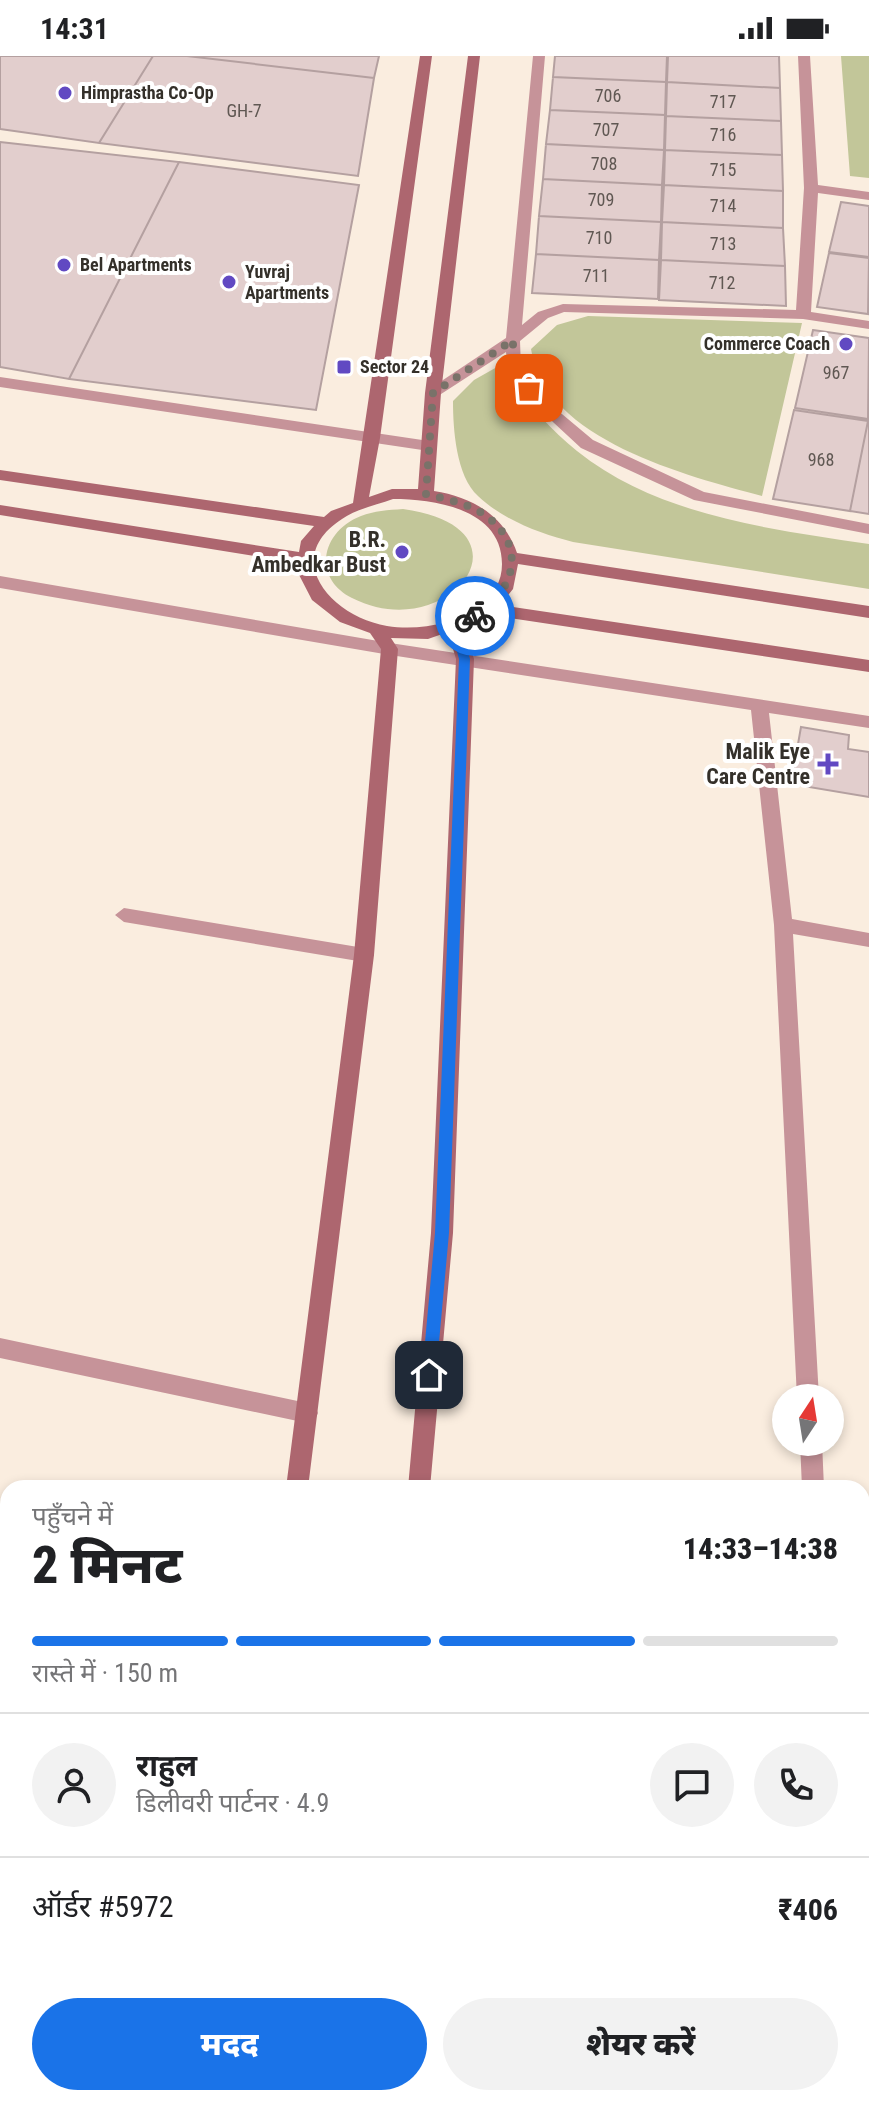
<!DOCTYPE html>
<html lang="hi">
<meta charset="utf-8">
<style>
body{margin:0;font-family:"Roboto Condensed","Noto Sans Devanagari",sans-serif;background:#f2f2f2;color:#202124;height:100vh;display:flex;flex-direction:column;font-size:30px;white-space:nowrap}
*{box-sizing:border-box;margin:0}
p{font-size:26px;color:#757577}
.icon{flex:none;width:44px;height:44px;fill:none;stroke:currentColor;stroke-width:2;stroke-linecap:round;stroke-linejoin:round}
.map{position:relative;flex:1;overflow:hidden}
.side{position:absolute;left:0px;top:1424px;width:870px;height:626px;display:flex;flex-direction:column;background:#fff;border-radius:24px 24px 0 0;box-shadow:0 4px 12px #0003}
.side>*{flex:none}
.needle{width:52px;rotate:12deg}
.tools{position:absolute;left:772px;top:1328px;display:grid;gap:16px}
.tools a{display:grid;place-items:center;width:72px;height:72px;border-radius:50%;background:#fff;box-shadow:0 4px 12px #0003;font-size:40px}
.pin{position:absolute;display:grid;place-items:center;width:68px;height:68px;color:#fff;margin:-34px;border-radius:16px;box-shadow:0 4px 12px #0006}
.courier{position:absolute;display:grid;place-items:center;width:80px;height:80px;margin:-40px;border:6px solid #1a73e8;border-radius:50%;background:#fff;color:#222;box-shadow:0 2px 10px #0007}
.overview em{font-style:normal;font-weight:800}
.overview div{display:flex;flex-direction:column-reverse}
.overview{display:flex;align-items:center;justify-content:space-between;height:136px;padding:0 32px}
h1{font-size:52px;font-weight:800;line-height:60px}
.bar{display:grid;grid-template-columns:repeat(4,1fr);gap:12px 8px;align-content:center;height:96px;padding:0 32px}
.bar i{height:10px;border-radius:6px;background:#e0e0e0}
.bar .current{background:#1a73e8}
.bar p{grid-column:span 4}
.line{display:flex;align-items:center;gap:20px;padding:0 32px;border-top:2px solid #e0e0e0}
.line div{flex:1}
.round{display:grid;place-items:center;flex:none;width:84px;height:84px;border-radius:42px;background:#f2f2f2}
.primary-button{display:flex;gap:16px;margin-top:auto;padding:16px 32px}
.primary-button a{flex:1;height:92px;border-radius:48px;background:#1a73e8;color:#fff;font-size:32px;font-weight:800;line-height:92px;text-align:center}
.primary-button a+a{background:#f2f2f2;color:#202124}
.status{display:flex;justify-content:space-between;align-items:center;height:56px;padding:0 40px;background:#fff;direction:ltr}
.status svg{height:22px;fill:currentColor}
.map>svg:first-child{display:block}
.green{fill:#c2c699}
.building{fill:#e2cecd;stroke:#b4a0a0;stroke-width:2}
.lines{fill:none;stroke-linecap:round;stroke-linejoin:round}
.lane{fill:#c69399;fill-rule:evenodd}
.street{fill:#c69399;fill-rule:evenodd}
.secondary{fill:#ad666f;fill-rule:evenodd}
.route{fill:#1a73e8}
.done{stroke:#797269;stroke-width:8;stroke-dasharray:0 14.4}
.poi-dot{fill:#6149c2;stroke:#fff;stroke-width:3}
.labels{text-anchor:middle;stroke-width:8;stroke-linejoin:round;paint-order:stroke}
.far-poi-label{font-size:18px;font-weight:bold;fill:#34302a;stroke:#fff;text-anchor:start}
.number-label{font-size:18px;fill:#605853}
.poi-label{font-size:22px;font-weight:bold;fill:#34302a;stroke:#fff;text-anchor:end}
</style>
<div class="status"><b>14:31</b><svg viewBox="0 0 49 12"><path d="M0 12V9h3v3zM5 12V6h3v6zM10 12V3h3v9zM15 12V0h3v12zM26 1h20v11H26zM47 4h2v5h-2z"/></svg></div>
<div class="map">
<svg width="869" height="2049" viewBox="0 0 869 2049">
<rect width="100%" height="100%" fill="#faeddf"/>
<path class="green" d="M 841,0 L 869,0 L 869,122 L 850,120 Z
M 588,260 L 802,267 L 762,440 C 688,420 544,384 531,293 L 557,269 Z
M 497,311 C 522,340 547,371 577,395 C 658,460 770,473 869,488 L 869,533 L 573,486 C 541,478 503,464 478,440 C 456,420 453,373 453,345 L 474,324 Z
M 403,453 C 541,472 448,591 352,542 C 311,521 322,475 361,460 C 374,455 388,454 403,453 Z"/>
<path class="building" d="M 0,0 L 153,0 L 99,87 L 0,73 Z
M 153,0 L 187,0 L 374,22 L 358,120 L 99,87 Z
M 187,0 L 379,0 L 374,22 Z
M 555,0 L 667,0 L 666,26 L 553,21 Z
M 668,0 L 779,0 L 780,32 L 667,26 Z
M 553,21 L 666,26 L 665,59 L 550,54 Z
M 667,26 L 780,32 L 781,65 L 666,60 Z
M 550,54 L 665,59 L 664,94 L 546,88 Z
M 666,60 L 781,65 L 782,99 L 665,94 Z
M 0,86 L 179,106 L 69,323 L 0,311 Z
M 546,88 L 664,94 L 662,129 L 543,123 Z
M 665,94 L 782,99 L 783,135 L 664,129 Z
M 179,106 L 359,129 L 316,354 L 69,323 Z
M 543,123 L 662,129 L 661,166 L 539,160 Z
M 664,129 L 783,135 L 783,172 L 662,166 Z
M 841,146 L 869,150 L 869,201 L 829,196 Z
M 539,160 L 661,166 L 659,204 L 536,198 Z
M 662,166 L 783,172 L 785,210 L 661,204 Z
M 829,197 L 869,202 L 868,258 L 817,251 Z
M 536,198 L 659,204 L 658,243 L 532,237 Z
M 661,204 L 785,210 L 786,250 L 659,244 Z
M 813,274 L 869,282 L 868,363 L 795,352 Z
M 794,354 L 868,365 L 850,455 L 773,443 Z
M 868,365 L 869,365 L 869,458 L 850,455 Z
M 801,671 L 849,679 L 848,693 L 869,696 L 869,741 L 791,728 Z"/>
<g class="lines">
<path class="lane" d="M 124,852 L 364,892 L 371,894 L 374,899 L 371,904 L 364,906 L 124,866 L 115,859 Z
M 0,1282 L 307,1347 L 315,1350 L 318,1357 L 315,1364 L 307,1367 L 0,1302 Z"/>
<path class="street" d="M 533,0 L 545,0 L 522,269 L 538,256 L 563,248 L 796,254 L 804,132 L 798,0 L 810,0 L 818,129 L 869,136 L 869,144 L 818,137 L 811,256 L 869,265 L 869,273 L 803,263 L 564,256 L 548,262 L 520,285 L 521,312 L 550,348 L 593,384 L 704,436 L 869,468 L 869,478 L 694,444 L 581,392 L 540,354 L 508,316 L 506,296 L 438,340 L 428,340 L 428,334 L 506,282 Z
M 0,321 L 429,385 L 437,390 L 429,395 L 0,331 Z
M 0,520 L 390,587 L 869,660 L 869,672 L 769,657 L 792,863 L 869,877 L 869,891 L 793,878 L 819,1342 L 797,1342 L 774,869 L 751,654 L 390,599 L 0,532 Z
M 800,1386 L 822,1386 L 824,1432 L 802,1432 Z
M 862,1518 L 869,1520 L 869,1542 L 862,1540 Z
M 0,1852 L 8,1854 L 8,1880 L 0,1878 Z
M 862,1912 L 869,1913 L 869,1939 L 862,1938 Z
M 822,2042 L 850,2042 L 851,2049 L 823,2049 Z"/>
<path class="secondary" d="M 420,0 L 432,0 L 380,382 L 369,441 L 392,433 L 418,433 L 425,337 L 468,0 L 480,0 L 441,337 L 434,435 C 472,441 504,459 517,497 L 869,550 L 869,562 L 518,508 L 513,533 L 500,549 L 869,604 L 869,616 L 489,559 L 464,571 L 474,603 L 453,1177 L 430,1432 L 408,1432 L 431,1177 L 456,603 L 448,576 L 428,583 L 391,582 L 398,593 L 374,899 L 308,1432 L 286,1432 L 354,899 L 381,593 L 370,577 L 340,566 L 312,544 L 296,513 L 297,507 L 0,459 L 0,449 L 299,496 L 301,485 L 314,470 L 0,424 L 0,414 L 324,461 L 331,455 L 353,447 ZM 393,443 C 435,443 502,453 502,508 C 502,525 494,539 480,549 C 454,568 419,575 387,570 C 332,561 280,503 342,463 C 356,453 377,449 393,443 Z
M 209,2042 L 237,2042 L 236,2049 L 208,2049 Z
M 349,2042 L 377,2042 L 377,2049 L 349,2049 Z"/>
</g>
<path class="route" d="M 475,557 L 479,558 L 479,563 L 461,571 L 470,603 L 449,1177 L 436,1319 L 429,1325 L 422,1319 L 435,1177 L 459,603 L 450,570 Z"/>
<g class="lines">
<path class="done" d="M 475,560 C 515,535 528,490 485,459 C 467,447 446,443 426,438 L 433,337 L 513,284 L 513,313 L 529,332"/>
</g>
<g class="poi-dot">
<circle cx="65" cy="37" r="8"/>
<circle cx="64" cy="209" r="8"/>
<circle cx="229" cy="226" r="8"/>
<circle cx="846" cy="288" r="8"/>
<rect x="336" y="303" width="16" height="16" rx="4"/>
<circle cx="402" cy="496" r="8"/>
<path d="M824 696h8v8h8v8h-8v8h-8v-8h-8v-8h8z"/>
</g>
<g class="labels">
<g class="far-poi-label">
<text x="81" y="43">Himprastha Co-Op</text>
<text x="80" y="215">Bel Apartments</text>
<text x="245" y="222">Yuvraj<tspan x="245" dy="21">Apartments</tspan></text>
<text x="830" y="294" text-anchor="end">Commerce Coach</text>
<text x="360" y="317">Sector 24</text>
</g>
<g class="number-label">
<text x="608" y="46">706</text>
<text x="723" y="52">717</text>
<text x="244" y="61">GH-7</text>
<text x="606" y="80">707</text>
<text x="723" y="85">716</text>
<text x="604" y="114">708</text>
<text x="723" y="120">715</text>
<text x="601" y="150">709</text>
<text x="723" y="156">714</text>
<text x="599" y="188">710</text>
<text x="723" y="194">713</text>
<text x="596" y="226">711</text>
<text x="722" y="233">712</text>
<text x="836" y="323">967</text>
<text x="821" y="410">968</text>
</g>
<g class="poi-label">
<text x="386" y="491">B.R.<tspan x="386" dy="25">Ambedkar Bust</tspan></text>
<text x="810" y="703">Malik Eye<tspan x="810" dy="25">Care Centre</tspan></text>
</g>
</g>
</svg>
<div class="tools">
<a><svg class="needle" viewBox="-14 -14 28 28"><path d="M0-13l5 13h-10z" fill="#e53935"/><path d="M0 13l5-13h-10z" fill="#757577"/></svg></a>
</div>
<div class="pin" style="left:529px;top:332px;background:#ea580c"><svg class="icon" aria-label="bag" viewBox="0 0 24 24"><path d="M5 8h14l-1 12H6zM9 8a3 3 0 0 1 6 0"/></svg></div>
<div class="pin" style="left:429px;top:1319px;background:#1f2937"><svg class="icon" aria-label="home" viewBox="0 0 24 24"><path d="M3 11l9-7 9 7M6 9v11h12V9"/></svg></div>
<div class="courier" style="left:475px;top:560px"><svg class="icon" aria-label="bike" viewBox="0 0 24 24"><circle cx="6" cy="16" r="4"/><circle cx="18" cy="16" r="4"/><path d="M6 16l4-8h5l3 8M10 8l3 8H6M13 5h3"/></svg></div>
<section class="side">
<div class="overview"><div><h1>2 मिनट</h1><p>पहुँचने में</p></div><em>14:33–14:38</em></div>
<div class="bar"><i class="current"></i><i class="current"></i><i class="current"></i><i></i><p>रास्ते में · 150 m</p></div>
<div class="line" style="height:144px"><a class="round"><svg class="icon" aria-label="person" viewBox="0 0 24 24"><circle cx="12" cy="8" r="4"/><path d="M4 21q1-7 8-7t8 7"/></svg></a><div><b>राहुल</b><p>डिलीवरी पार्टनर · 4.9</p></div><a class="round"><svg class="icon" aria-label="chat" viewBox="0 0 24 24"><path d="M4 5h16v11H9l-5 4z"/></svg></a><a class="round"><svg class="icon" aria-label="phone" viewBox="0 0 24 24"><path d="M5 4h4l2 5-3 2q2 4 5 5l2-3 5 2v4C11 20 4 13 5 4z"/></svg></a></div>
<div class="line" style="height:104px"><div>ऑर्डर #5972</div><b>₹406</b></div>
<div class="primary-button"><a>मदद</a><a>शेयर करें</a></div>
</section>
</div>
